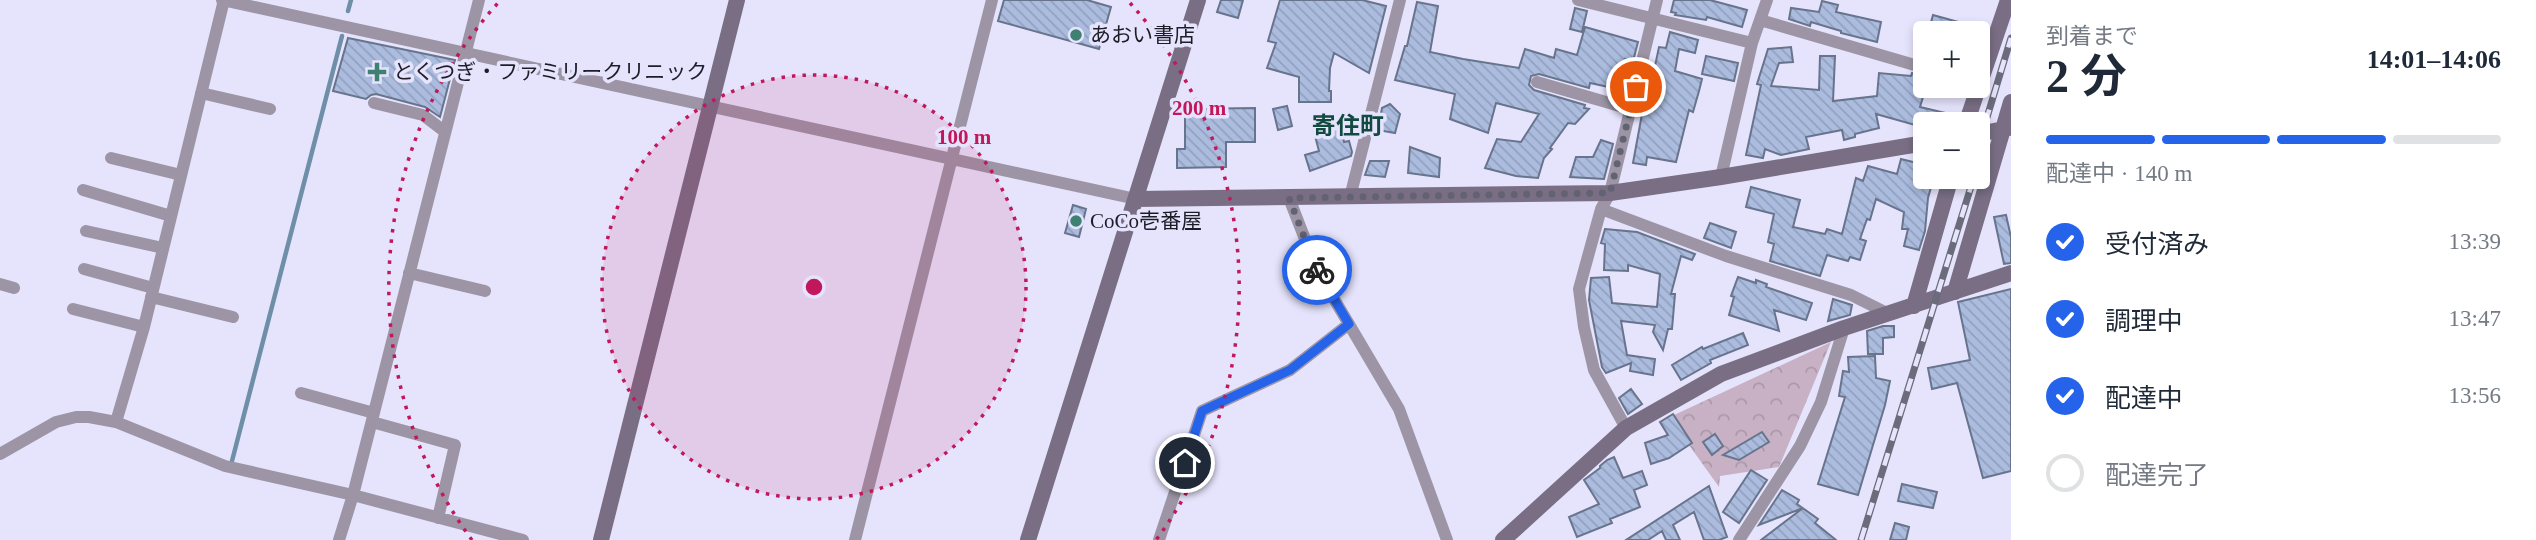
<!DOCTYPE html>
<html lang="ja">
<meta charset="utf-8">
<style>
body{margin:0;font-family:"Times New Roman","Noto Sans JP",serif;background:#f6f6f7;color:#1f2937;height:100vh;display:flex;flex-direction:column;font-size:26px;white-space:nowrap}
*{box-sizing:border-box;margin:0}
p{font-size:23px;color:#747a83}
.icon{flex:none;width:38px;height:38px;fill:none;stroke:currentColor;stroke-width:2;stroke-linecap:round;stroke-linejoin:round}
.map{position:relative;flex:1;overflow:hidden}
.details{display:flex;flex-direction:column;background:#fff;width:525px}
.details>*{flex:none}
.tools{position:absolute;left:1913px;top:21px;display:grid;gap:14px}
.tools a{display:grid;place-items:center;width:77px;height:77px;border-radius:7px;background:#fff;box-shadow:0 4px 10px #0003;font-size:35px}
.pin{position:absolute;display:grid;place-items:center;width:60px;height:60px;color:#fff;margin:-30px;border:4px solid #fff;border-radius:50%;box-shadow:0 2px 7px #0007}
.courier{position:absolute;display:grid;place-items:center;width:70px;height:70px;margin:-35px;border:5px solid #2563eb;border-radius:50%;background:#fff;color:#222;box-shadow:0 2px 9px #0007}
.summary em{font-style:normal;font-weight:700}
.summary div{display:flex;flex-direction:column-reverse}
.summary{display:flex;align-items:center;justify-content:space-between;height:119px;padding:0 35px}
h1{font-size:46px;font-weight:700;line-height:52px}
.bar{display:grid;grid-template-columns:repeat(4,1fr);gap:10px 7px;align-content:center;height:84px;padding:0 35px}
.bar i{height:9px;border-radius:5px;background:#e0e1e3}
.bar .selected{background:#2563eb}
.bar p{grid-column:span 4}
ol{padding:0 35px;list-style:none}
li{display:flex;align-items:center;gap:21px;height:77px}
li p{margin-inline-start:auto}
li .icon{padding:7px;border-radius:50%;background:#2563eb;color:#fff;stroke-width:4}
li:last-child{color:#747a83}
li i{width:38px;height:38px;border:4px solid #e0e1e3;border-radius:50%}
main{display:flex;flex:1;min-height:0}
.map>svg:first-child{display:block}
.park{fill:url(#park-crowns)}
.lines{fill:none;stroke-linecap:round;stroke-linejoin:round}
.stream{stroke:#6f8fa8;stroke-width:4.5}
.building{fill:url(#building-back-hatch);stroke:#68748c;stroke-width:2}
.street{stroke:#9d95a5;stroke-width:12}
.secondary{stroke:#796e84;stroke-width:16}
.rail-casing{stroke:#6c6b7b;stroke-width:7}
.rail{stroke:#e5e4fc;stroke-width:4.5;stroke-dasharray:13;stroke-linecap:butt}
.done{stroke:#636272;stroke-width:7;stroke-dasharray:0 12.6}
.route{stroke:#2563eb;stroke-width:9}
.ring{fill:none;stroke:#c2185b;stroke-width:3.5;stroke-dasharray:3.5 7}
.poi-dot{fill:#3e8172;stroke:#e5e4fc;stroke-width:2.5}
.labels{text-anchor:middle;stroke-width:7;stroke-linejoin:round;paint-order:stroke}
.poi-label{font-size:21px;fill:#1d1c27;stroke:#e5e4fc;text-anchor:start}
.quarter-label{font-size:24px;font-weight:bold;fill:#124a3f;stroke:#e5e4fc}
.centre{fill:#c2185b;stroke:#e5e4fc;stroke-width:3.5}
.ring-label{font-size:21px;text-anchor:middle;font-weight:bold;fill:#c2185b;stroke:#e5e4fc;stroke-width:7;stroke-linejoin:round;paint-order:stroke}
</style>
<main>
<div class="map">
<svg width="2011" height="540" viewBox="0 0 2011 540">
<defs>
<pattern id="park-crowns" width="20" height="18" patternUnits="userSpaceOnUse" patternTransform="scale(1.75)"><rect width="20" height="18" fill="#c8b1c5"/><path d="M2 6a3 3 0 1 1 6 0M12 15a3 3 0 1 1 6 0" fill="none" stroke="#ab98a9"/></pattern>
<pattern id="building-back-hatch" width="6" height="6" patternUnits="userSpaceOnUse" patternTransform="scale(1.75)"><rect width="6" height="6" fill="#abbcdf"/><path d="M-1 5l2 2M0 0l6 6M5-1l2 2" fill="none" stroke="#93a1bf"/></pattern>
</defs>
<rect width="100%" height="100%" fill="#e5e4fc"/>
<path class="park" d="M 1831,342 L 1779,467 L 1720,476 L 1719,487 L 1689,445 L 1674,415 Z"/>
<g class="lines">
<path class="stream" d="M 348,11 L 351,0
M 232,461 L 342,36"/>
</g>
<path class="building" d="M 1004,0 L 1087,0 L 1111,7 L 1099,49 L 998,21 Z
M 1221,0 L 1243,0 L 1238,18 L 1217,12 Z
M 1280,0 L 1362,0 L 1386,6 L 1369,73 L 1334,53 L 1330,68 L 1329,91 L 1331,91 L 1331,102 L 1299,102 L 1299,77 L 1267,68 L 1276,43 L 1268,41 Z
M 1674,0 L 1710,0 L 1747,10 L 1742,27 L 1707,17 L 1706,20 L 1675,15 L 1676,13 L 1671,12 Z
M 1822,1 L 1838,5 L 1836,12 L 1881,22 L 1877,42 L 1841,33 L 1841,31 L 1811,22 L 1810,26 L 1789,19 L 1791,8 L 1819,12 Z
M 1417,2 L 1438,6 L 1430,52 L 1463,59 L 1519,68 L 1525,49 L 1554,58 L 1556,49 L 1577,55 L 1585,27 L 1638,42 L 1633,61 L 1625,59 L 1618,89 L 1590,83 L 1589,88 L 1539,74 L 1531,76 L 1529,85 L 1534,90 L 1585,105 L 1584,108 L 1589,109 L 1575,124 L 1568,123 L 1550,148 L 1552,149 L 1544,158 L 1538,178 L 1516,176 L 1485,168 L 1497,139 L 1521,142 L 1539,114 L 1496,103 L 1488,133 L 1450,119 L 1455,94 L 1395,80 L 1405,46 L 1407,46 Z
M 1575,8 L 1587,11 L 1582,32 L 1570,29 Z
M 1933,15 L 1987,30 L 1986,33 L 1928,33 Z
M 1670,32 L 1698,40 L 1695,53 L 1679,49 L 1675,71 L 1702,79 L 1699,91 L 1693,112 L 1689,110 L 1676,162 L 1647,157 L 1646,165 L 1633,163 L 1649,76 L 1652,65 L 1655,66 L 1659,47 L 1666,48 Z
M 348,38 L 455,60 L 440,117 L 425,107 L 376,94 L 371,95 L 366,99 L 333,91 Z
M 1791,47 L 1793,62 L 1779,63 L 1771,86 L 1819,90 L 1820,56 L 1835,56 L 1833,101 L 1877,96 L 1879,73 L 1911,76 L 1912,73 L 1925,77 L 1925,90 L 1920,107 L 1958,116 L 1956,124 L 1922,124 L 1922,127 L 1876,114 L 1879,128 L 1855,134 L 1855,137 L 1844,140 L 1842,130 L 1806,137 L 1809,149 L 1781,155 L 1765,149 L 1763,158 L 1746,155 L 1761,85 L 1757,84 L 1768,49 Z
M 1706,56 L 1738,63 L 1734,81 L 1702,74 Z
M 1390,104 L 1400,114 L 1395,133 L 1378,130 L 1382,108 Z
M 1287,106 L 1292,126 L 1278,130 L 1273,109 Z
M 1255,108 L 1255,142 L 1226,142 L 1226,167 L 1177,168 L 1177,149 L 1185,149 L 1185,109 Z
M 1338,118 L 1344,142 L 1349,141 L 1352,152 L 1351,156 L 1310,171 L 1305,155 L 1319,151 L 1314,132 L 1326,130 L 1324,122 Z
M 1601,140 L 1613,144 L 1604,179 L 1570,177 L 1576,157 L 1593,157 Z
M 1410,147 L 1440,158 L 1439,177 L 1408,173 Z
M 1901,159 L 1925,165 L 1925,177 L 1934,177 L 1928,198 L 1925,231 L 1919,250 L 1904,246 L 1908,229 L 1902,229 L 1904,212 L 1876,199 L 1870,220 L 1867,219 L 1860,239 L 1866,241 L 1860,260 L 1850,257 L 1848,261 L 1827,255 L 1820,276 L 1770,261 L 1774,244 L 1768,242 L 1774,214 L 1746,207 L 1751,187 L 1800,200 L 1793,227 L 1825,234 L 1827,229 L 1842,234 L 1856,178 L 1863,181 L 1868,166 L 1897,174 Z
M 1370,161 L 1389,161 L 1385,177 L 1365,175 Z
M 1073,205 L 1086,209 L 1079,237 L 1065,233 Z
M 2006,215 L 2011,237 L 2011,263 L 2004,264 L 1994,217 Z
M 1710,223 L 1736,232 L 1731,248 L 1704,238 Z
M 1605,229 L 1637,232 L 1695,254 L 1692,260 L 1681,256 L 1671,294 L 1675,294 L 1672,329 L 1668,329 L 1663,350 L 1653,332 L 1655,325 L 1621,321 L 1627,355 L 1655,359 L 1653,375 L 1630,371 L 1631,363 L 1606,373 L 1602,367 L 1589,300 L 1591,278 L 1609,277 L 1612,303 L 1657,307 L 1660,274 L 1628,265 L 1628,271 L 1604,270 L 1605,244 L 1601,243 Z
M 1738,277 L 1756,283 L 1756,280 L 1767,284 L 1766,287 L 1812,303 L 1806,320 L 1774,310 L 1779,331 L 1729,315 L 1734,297 L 1731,296 Z
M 2011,289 L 2011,471 L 1983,478 L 1957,383 L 1932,389 L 1928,368 L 1970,360 L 1958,302 Z
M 1833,299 L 1852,305 L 1850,315 L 1828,321 Z
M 1883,326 L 1894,326 L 1894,337 L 1883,338 L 1883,354 L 1868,354 L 1867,331 Z
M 1743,333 L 1748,345 L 1710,360 L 1711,363 L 1681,380 L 1672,365 L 1702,347 L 1703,349 Z
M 1875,356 L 1876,378 L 1890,381 L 1885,405 L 1858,495 L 1818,484 L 1845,397 L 1839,396 L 1843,371 L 1849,372 L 1848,357 Z
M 1631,389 L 1642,404 L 1628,414 L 1619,398 Z
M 1673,414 L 1692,443 L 1669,458 L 1651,464 L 1645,443 L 1668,435 L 1660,422 Z
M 1762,432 L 1769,442 L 1739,460 L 1723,455 Z
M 1715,434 L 1723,446 L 1712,455 L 1703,442 Z
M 1614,457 L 1623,478 L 1642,471 L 1647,485 L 1634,490 L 1640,507 L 1610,519 L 1612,523 L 1577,537 L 1569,517 L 1599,504 L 1584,480 L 1600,468 L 1600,466 L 1607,460 Z
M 1751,470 L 1767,480 L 1739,523 L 1723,512 Z
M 1902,484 L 1937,492 L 1933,508 L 1898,501 Z
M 1709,486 L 1727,537 L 1719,540 L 1704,540 L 1694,512 L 1673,525 L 1680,540 L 1666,540 L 1662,531 L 1648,540 L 1626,540 Z
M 1782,490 L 1799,500 L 1797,504 L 1818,519 L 1815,523 L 1836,540 L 1761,540 L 1803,508 L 1759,525 Z
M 1895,523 L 1909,527 L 1906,540 L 1890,540 Z"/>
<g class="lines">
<path class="street" d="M 222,0 L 1136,199
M 1578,0 L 1752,43
M 1760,20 L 1925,68
M 1537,82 L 1630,109
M 201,93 L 270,109
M 374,103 L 423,115 L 444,131
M 111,158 L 181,175
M 1721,177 L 1752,43 L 1767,0
M 83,190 L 171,216
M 1350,197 L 1400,0
M 1289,198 L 1317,270 L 1399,409 L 1447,540
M 1601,209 L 1726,256 L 1851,295 L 1887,313
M 86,231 L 163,248
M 84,269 L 153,288
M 409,273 L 485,291
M 0,284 L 14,288
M 151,297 L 233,317
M 73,309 L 144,327
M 301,393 L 374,413
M 116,422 L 144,327 L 224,0
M 372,422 L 455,445 L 438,518
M 1626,428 L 1594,370 L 1584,327 L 1579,289 L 1601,209 L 1610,193 L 1657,0
M 0,454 L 56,422 L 76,417 L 89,417 L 116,422 L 225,466 L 353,495 L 523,540
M 339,540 L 353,495 L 479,0
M 855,540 L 992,0
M 1159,540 L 1202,411 L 1290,370 L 1349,324
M 1739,540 L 1800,446 L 1821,402 L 1844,328"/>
<path class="secondary" d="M 1966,124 L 2008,0
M 1978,134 L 2009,128
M 1136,199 L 1610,193 L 1721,177 L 1925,143
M 1955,292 L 2011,102
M 1914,306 L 1951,177
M 601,540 L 737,0
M 1028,540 L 1198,0
M 1503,540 L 1626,428 L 1721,374 L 1844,328 L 2011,273"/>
<g class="rail-casing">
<path id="rail" d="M 1978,147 L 2011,38
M 1978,164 L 1985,140
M 1861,540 L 1974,177"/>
</g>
<use href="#rail" class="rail"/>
</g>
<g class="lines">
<path class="done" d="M 1317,270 L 1289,198 L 1610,193 L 1636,87"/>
<path class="route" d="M 1185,463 L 1202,411 L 1290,370 L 1349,324 L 1317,270"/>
</g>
<circle cx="814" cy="287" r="212" fill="#c2185b" fill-opacity=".12"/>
<g class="ring">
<circle cx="814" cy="287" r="212"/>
<path d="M472 540A425 425 0 0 1 498 3M1130 3A425 425 0 0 1 1156 540"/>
</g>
<g class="poi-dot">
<circle cx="1076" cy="35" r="7"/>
<path d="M373.5 61.5h7v7h7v7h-7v7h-7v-7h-7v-7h7z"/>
<circle cx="1076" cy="221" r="7"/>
</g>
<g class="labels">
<g class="poi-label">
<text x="1090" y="42">あおい書店</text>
<text x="393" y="79">とくつぎ・ファミリークリニック</text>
<text x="1090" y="228">CoCo壱番屋</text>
</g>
<g class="quarter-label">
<text x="1348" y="134">寄住町</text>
</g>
</g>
<circle cx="814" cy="287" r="10" class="centre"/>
<g class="ring-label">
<text x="1199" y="115">200 m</text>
<text x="964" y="144">100 m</text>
</g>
</svg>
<div class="tools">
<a>+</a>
<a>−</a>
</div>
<div class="pin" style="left:1636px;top:87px;background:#ea580c"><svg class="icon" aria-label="bag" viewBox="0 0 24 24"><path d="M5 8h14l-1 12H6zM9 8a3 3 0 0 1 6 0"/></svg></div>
<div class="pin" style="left:1185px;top:463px;background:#1f2937"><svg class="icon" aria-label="home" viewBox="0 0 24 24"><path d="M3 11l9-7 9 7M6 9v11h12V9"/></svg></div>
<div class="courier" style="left:1317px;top:270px"><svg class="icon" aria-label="bike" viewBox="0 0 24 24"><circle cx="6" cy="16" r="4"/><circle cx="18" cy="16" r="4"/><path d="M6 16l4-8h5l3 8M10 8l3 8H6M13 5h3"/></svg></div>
</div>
<section class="details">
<div class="summary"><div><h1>2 分</h1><p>到着まで</p></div><em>14:01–14:06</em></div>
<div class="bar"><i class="selected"></i><i class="selected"></i><i class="selected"></i><i></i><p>配達中 · 140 m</p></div>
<ol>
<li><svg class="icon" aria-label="check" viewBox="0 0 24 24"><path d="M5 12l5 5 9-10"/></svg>受付済み<p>13:39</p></li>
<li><svg class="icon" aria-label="check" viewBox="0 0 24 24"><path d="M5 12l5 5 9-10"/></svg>調理中<p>13:47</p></li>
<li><svg class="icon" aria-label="check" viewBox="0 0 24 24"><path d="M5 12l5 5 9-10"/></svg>配達中<p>13:56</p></li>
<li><i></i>配達完了</li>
</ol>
</section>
</main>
